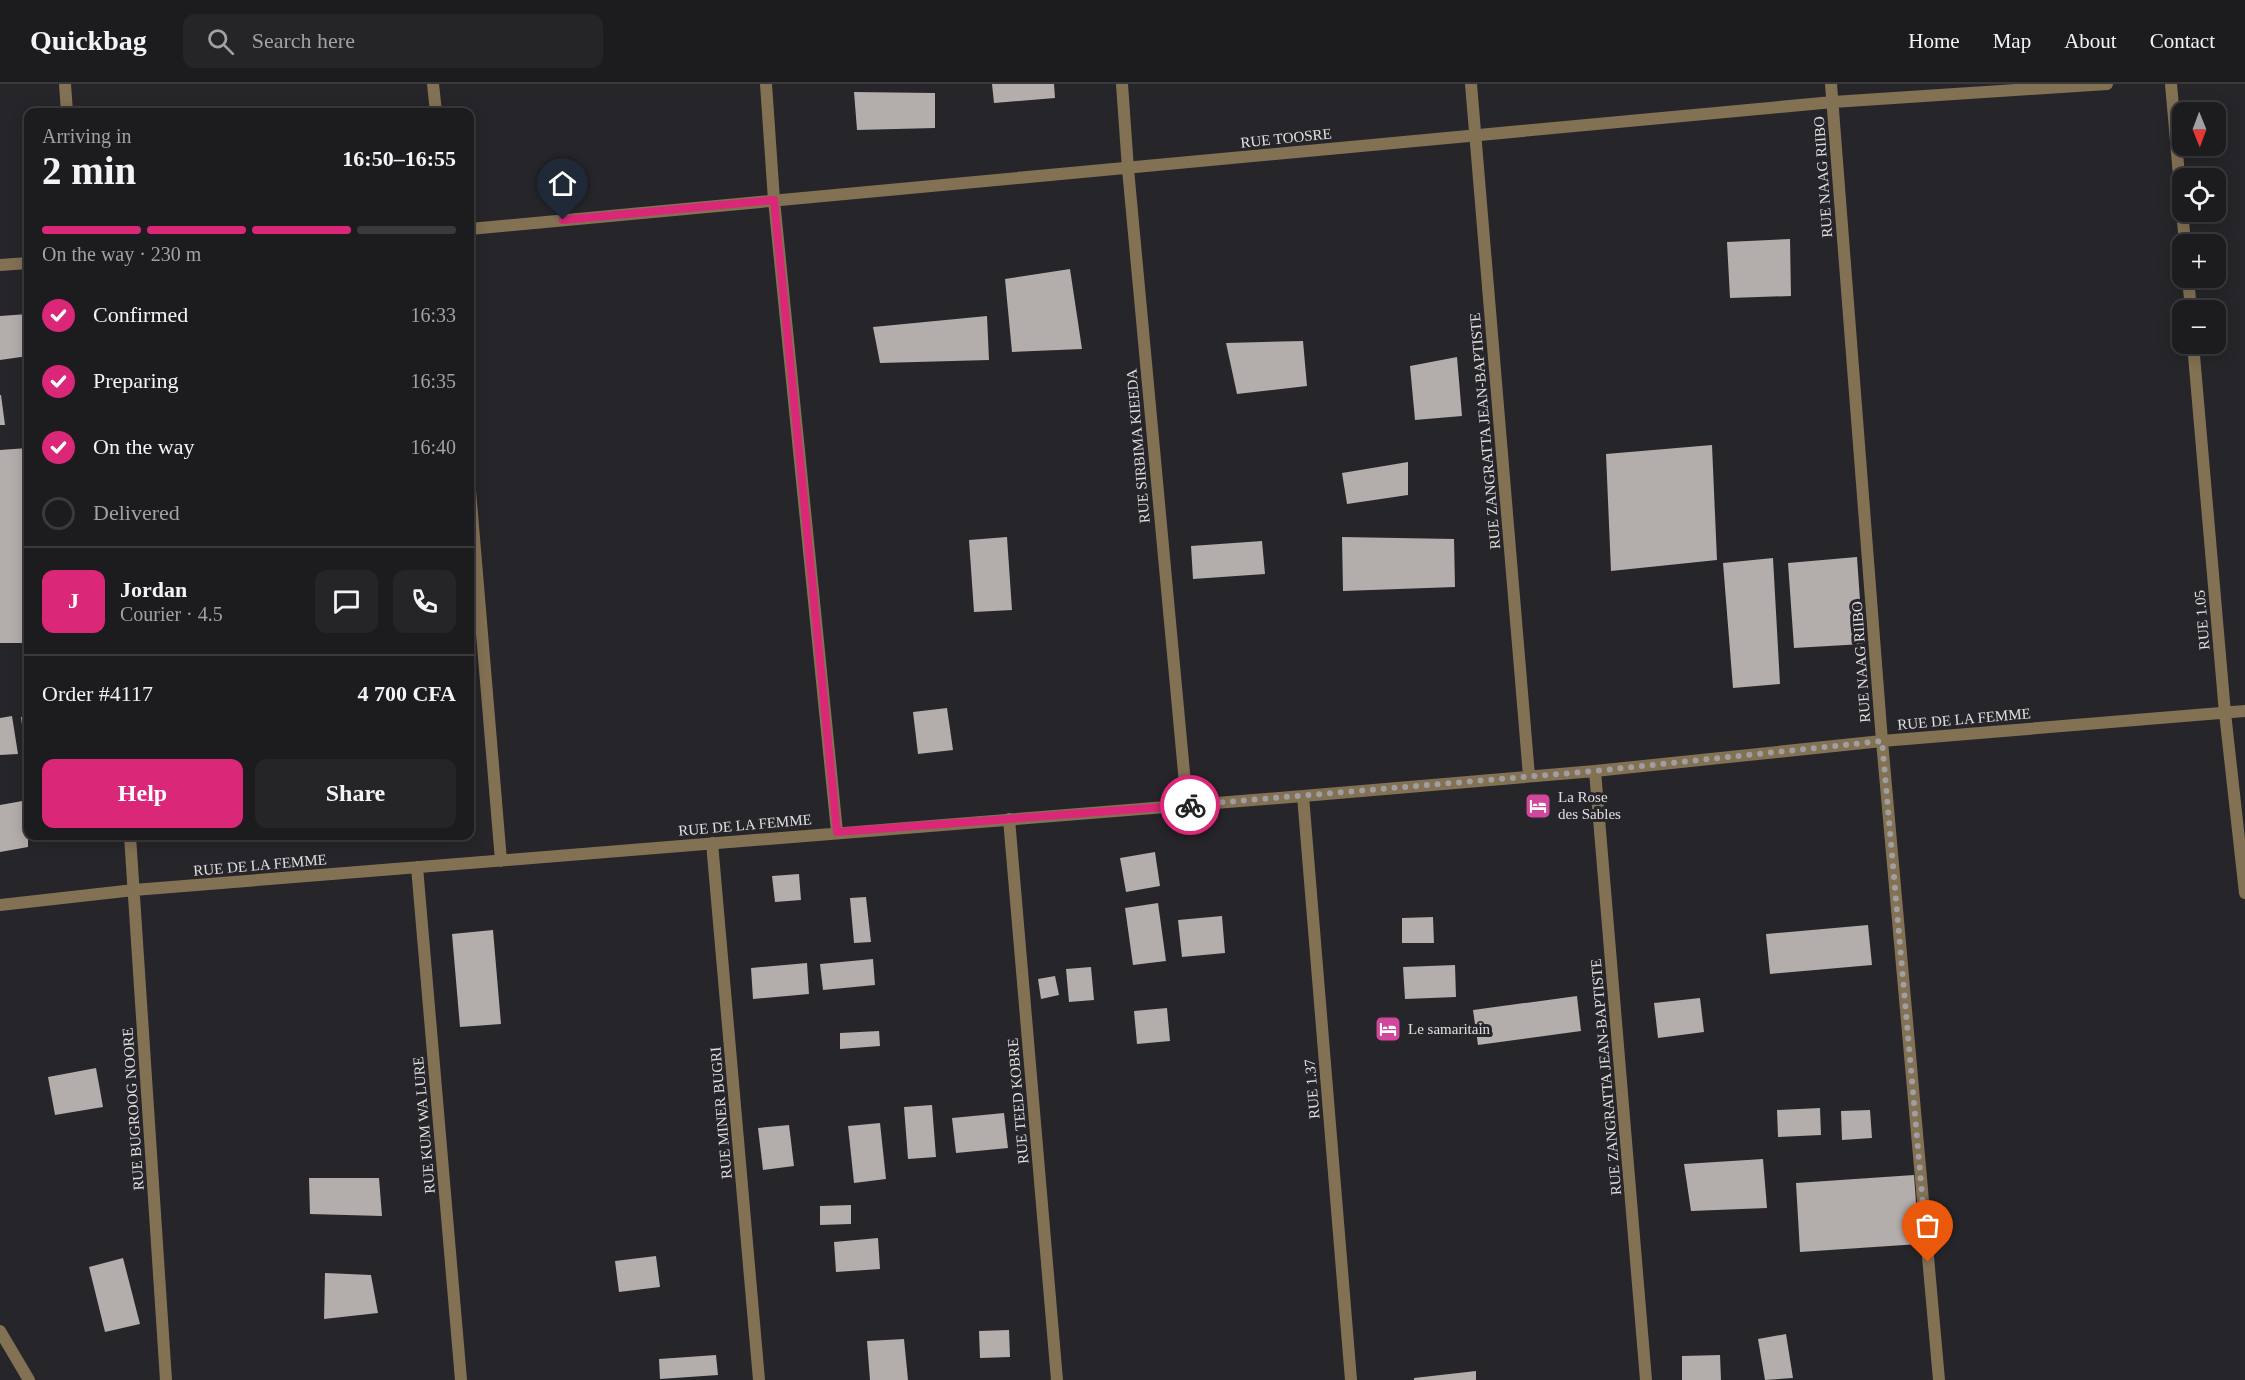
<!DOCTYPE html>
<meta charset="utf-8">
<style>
body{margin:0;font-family:"Times New Roman",serif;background:#252528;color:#f1f3f6;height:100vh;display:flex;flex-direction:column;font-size:22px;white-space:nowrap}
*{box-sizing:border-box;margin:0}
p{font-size:20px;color:#a0a1a4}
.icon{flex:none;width:33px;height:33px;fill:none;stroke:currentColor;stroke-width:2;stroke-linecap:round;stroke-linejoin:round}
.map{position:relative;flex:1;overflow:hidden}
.drawer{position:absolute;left:24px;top:24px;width:450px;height:732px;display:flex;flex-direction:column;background:#1c1c1f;border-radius:12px;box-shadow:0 3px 15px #0003,0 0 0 2px #3a3a3d}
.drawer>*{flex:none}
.needle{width:39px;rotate:179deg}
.tools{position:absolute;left:2172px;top:18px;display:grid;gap:12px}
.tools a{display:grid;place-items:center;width:54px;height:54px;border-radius:12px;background:#1c1c1f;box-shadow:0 3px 15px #0003,0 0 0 2px #3a3a3d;font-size:30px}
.pin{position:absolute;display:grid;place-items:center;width:51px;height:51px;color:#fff;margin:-62px -26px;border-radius:50% 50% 50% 0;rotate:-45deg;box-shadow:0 0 6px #0007}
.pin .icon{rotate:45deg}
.courier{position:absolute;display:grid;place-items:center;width:60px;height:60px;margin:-30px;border:4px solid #db2777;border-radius:50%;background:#fff;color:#222;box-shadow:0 2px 8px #0007}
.summary em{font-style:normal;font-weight:700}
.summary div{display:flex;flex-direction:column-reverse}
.summary{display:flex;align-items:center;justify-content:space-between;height:102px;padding:0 18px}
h1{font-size:39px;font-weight:700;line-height:45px}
.bar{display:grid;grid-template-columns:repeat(4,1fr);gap:9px 6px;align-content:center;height:72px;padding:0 18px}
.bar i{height:8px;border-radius:4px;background:#3a3a3d}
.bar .active{background:#db2777}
.bar p{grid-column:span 4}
.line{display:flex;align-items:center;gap:15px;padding:0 18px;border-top:2px solid #3a3a3d}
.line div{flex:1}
.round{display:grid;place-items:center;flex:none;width:63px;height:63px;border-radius:12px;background:#252528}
ol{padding:0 18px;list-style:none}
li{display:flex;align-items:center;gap:18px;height:66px}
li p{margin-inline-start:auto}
li .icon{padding:6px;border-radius:50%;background:#db2777;color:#fff;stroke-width:4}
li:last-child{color:#a0a1a4}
li i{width:33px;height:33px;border:3px solid #3a3a3d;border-radius:50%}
.button{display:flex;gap:12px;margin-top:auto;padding:12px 18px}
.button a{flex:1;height:69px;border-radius:12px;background:#db2777;color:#fff;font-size:24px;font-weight:700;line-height:69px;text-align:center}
.button a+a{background:#252528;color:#f1f3f6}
header{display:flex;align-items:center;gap:36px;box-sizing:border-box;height:84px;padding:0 30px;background:#1c1c1f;border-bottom:2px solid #3a3a3d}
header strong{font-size:28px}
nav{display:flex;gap:33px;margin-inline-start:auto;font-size:21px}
.search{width:420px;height:54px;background:#252528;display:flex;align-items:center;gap:15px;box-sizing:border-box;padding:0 21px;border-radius:12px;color:#a0a1a4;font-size:22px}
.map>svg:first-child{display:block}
.building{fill:#b3adab}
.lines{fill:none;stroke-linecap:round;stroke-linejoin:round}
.minor{stroke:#837154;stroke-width:12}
.done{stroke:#a09ea1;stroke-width:6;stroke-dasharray:0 10.8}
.route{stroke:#db2777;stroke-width:8}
.labels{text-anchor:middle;stroke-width:6;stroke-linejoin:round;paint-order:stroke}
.street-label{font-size:15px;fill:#e1dfe2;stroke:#262529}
.poi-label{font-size:15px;fill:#e1dfe2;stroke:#262529;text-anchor:start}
</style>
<header>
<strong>Quickbag</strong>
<div class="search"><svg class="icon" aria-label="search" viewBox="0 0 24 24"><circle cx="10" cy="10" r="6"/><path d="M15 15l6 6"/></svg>Search here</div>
<nav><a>Home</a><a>Map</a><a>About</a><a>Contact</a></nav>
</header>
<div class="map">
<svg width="2245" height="1296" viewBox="0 0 2245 1296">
<rect width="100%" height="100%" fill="#262529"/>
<path class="building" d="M 992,0 L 1054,0 L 1055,14 L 994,19 Z
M 854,8 L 935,9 L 935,44 L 857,46 Z
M 1790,155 L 1791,212 L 1730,214 L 1727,158 Z
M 1070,185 L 1082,265 L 1012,268 L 1005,195 Z
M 28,230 L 28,272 L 0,276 L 0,232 Z
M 987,232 L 989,276 L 880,279 L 873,243 Z
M 1303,257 L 1307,302 L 1237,310 L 1226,259 Z
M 1457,273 L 1462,332 L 1415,336 L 1410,282 Z
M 0,311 L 1,311 L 5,341 L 0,341 Z
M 1712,361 L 1717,476 L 1611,487 L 1606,370 Z
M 28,364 L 28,559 L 0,559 L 0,366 Z
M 1408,378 L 1408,411 L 1347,420 L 1342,389 Z
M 1007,453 L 1012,526 L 974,528 L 969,456 Z
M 1342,453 L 1454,455 L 1455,503 L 1343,507 Z
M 1262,457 L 1265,490 L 1193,495 L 1191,462 Z
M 1857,473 L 1863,560 L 1794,564 L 1788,479 Z
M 1773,474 L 1780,600 L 1733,604 L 1723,479 Z
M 947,624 L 953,666 L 918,670 L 913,628 Z
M 12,632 L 18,670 L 0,671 L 0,634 Z
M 21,633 L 28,633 L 28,664 L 25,664 Z
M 28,716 L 28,763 L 0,768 L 0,721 Z
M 1155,768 L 1160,802 L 1126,808 L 1120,774 Z
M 799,790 L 801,816 L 775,818 L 772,792 Z
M 866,813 L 871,858 L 854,859 L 850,814 Z
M 1158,819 L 1166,877 L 1133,881 L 1125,824 Z
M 1222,832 L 1225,869 L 1182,873 L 1178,836 Z
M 1433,833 L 1434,859 L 1402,859 L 1402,834 Z
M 1868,841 L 1872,881 L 1770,890 L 1766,850 Z
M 493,846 L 501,940 L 460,943 L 452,850 Z
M 873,875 L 875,901 L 823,906 L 820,880 Z
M 807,879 L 809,910 L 753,915 L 751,884 Z
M 1455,881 L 1456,913 L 1405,915 L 1403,883 Z
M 1091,883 L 1094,916 L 1069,918 L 1066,885 Z
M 1055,892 L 1059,911 L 1041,915 L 1038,895 Z
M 1577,912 L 1581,947 L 1478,961 L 1473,926 Z
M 1700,914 L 1704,948 L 1658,954 L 1654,919 Z
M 1167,924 L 1170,957 L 1137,960 L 1134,927 Z
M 879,947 L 880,962 L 840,965 L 840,949 Z
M 96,984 L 103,1023 L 55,1031 L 48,993 Z
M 932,1021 L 936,1073 L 908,1075 L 904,1023 Z
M 1820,1024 L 1821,1051 L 1778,1053 L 1777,1026 Z
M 1870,1026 L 1872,1054 L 1842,1056 L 1841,1027 Z
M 1004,1029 L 1008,1064 L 956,1069 L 952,1034 Z
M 880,1039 L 886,1095 L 854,1099 L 848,1042 Z
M 789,1041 L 794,1082 L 763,1086 L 758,1044 Z
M 1763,1075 L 1767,1124 L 1691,1127 L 1684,1080 Z
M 1914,1091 L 1919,1160 L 1800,1168 L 1796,1099 Z
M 309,1094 L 379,1094 L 382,1132 L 310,1130 Z
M 851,1121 L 851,1140 L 820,1141 L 820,1122 Z
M 878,1154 L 880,1185 L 836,1188 L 834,1158 Z
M 656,1172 L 660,1203 L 619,1208 L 615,1177 Z
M 123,1174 L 140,1240 L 105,1248 L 89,1183 Z
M 325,1189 L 371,1191 L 378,1229 L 324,1235 Z
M 1009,1246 L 1010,1273 L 980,1274 L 979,1247 Z
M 1786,1250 L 1793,1294 L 1765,1296 L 1758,1255 Z
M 904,1255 L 908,1296 L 870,1296 L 867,1257 Z
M 716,1271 L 718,1291 L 660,1295 L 659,1275 Z
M 1720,1271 L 1721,1296 L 1682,1296 L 1682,1272 Z
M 1476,1287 L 1476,1296 L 1414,1296 L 1414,1294 Z"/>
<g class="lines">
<path class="minor" d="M 65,0 L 67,28
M 433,0 L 436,28
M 766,0 L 774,116 L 837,748
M 1122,0 L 1128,85 L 1187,721
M 1471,0 L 1529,692
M 1831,0 L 1882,657 L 1939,1296
M 2171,0 L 2185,160
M 470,145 L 1833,18 L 2107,0
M 0,181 L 28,179
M 2188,194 L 2191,226
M 2193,260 L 2225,629 L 2245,809
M 470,406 L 501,777
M 1595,687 L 1646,1296
M 1303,712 L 1351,1296
M 1009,735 L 1057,1296
M 130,752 L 166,1296
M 712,759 L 759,1296
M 417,783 L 461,1296
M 0,821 L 134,806 L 1303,712 L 1595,687 L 1882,657 L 2245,627
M 0,1247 L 29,1296"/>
</g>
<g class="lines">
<path class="done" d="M 1190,721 L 1595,687 L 1882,657 L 1928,1178"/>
<path class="route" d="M 563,136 L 774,116 L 837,748 L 1190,721"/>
</g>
<defs>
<g id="hotel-square" transform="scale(1.35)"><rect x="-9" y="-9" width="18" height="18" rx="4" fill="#d1479c" stroke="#262529"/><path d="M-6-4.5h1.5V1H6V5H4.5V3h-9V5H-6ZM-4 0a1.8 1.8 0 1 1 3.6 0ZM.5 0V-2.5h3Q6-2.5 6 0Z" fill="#fff"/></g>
</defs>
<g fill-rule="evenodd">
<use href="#hotel-square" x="1538" y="722"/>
<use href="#hotel-square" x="1388" y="945"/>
</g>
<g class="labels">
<g class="street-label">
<text transform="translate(1286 54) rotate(-6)" y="5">RUE TOOSRE</text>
<text transform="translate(1823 93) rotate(-94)" y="5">RUE NAAG RIIBO</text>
<text transform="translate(1485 347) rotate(-95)" y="5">RUE ZANGRATTA JEAN-BAPTISTE</text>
<text transform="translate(1138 362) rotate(-95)" y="5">RUE SIRBIMA KIEEDA</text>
<text transform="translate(2202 536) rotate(-95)" y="5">RUE 1.05</text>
<text transform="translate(1861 578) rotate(-94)" y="5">RUE NAAG RIIBO</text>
<text transform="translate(1964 635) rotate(-5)" y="5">RUE DE LA FEMME</text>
<text transform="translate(745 741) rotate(-5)" y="5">RUE DE LA FEMME</text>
<text transform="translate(260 781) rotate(-5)" y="5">RUE DE LA FEMME</text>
<text transform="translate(1606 993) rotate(-95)" y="5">RUE ZANGRATTA JEAN-BAPTISTE</text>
<text transform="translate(1312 1005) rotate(-95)" y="5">RUE 1.37</text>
<text transform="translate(1018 1017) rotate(-95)" y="5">RUE TEED KOBRE</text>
<text transform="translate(133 1025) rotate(-94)" y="5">RUE BUGROOG NOORE</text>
<text transform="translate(721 1029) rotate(-95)" y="5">RUE MINER BUGRI</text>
<text transform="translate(424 1041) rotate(-95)" y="5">RUE KUM WA LURE</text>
</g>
<g class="poi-label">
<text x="1558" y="718">La Rose<tspan x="1558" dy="17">des Sables</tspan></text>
<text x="1408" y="950">Le samaritain</text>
</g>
</g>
</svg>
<div class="tools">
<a><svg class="needle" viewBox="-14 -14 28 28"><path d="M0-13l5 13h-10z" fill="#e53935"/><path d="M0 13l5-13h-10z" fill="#a0a1a4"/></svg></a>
<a><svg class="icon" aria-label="locate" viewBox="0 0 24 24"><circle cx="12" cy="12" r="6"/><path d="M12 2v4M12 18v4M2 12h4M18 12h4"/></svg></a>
<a>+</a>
<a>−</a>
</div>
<div class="pin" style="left:1928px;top:1178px;background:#ea580c"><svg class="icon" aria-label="bag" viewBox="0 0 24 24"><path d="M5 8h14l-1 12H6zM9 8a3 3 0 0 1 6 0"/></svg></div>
<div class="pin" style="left:563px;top:136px;background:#1f2937"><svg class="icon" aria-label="home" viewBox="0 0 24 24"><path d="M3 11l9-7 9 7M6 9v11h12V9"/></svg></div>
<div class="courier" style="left:1190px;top:721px"><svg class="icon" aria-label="bike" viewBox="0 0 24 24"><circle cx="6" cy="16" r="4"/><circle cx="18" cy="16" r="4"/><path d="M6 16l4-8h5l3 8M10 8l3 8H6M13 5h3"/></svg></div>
<section class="drawer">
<div class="summary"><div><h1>2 min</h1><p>Arriving in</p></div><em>16:50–16:55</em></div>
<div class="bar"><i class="active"></i><i class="active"></i><i class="active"></i><i></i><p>On the way · 230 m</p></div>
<ol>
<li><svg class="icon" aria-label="check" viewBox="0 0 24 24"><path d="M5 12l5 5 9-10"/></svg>Confirmed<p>16:33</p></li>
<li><svg class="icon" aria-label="check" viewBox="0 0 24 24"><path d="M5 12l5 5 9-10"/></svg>Preparing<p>16:35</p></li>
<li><svg class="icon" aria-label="check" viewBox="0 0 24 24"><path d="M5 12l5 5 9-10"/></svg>On the way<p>16:40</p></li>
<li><i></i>Delivered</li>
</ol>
<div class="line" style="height:108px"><b class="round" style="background:#db2777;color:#fff">J</b><div><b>Jordan</b><p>Courier · 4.5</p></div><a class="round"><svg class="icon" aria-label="chat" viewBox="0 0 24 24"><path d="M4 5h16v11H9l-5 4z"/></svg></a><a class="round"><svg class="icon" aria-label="phone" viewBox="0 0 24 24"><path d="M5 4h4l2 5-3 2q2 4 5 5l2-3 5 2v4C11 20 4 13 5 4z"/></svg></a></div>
<div class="line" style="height:78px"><div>Order #4117</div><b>4 700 CFA</b></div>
<div class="button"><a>Help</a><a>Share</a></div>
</section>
</div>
